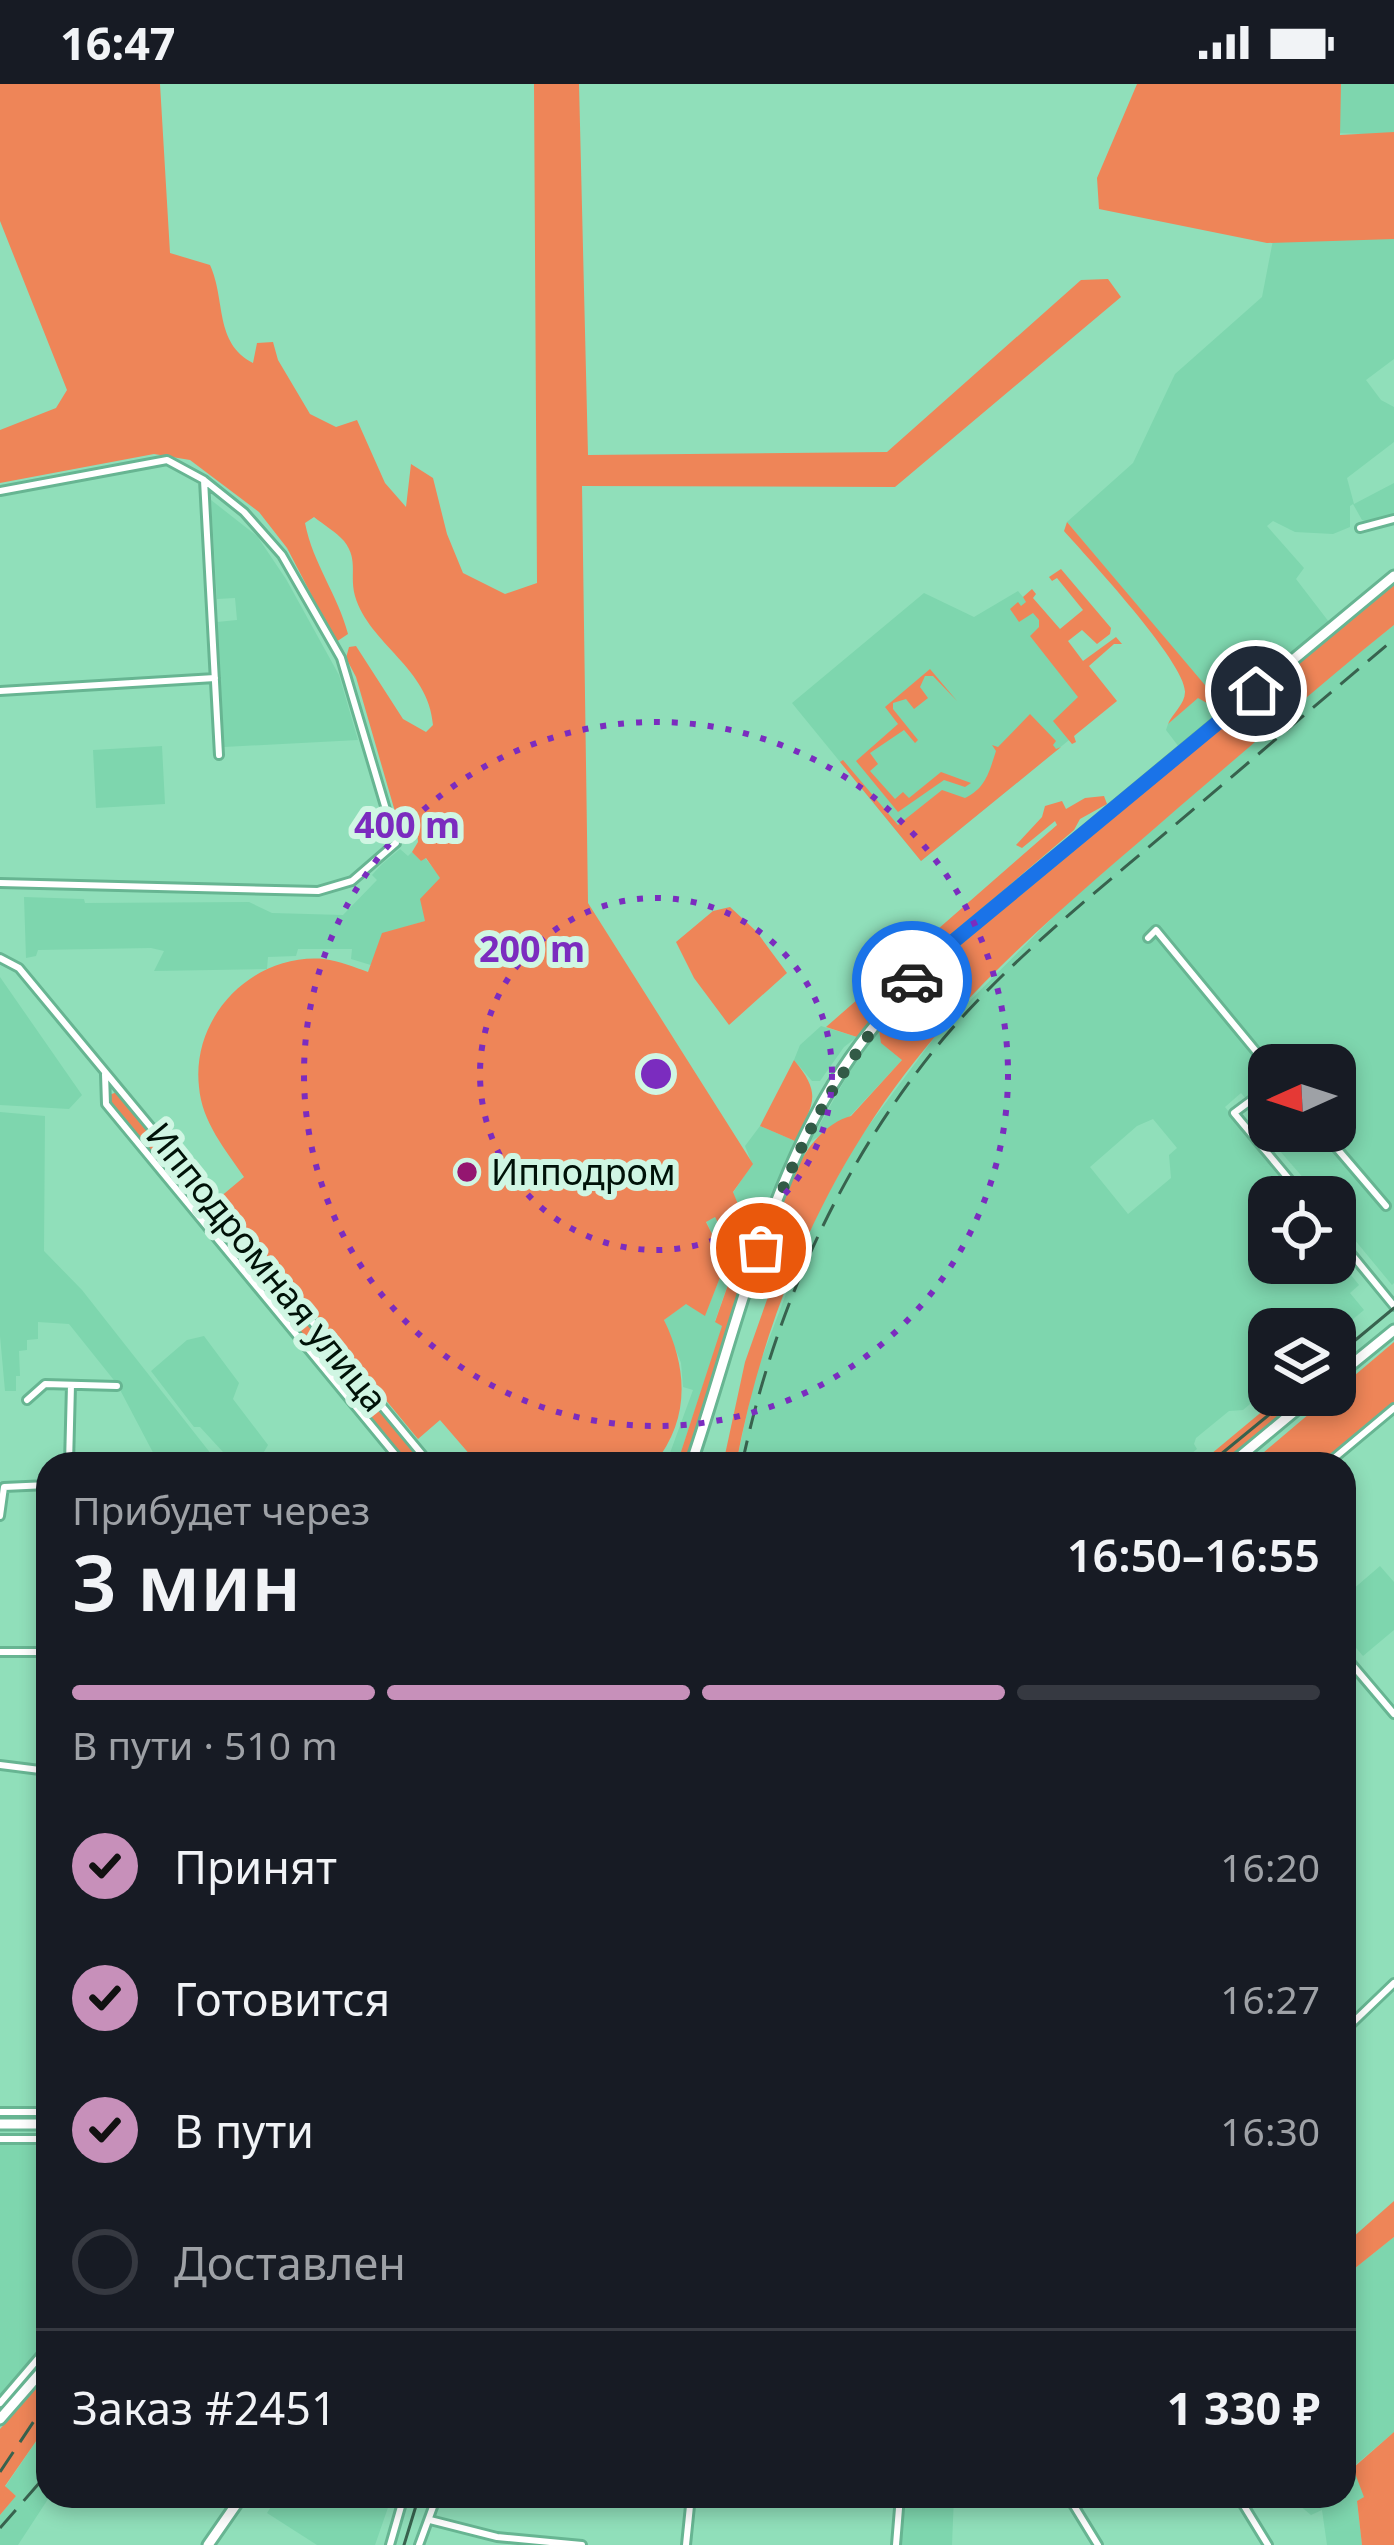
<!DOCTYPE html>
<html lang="ru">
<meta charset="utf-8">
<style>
body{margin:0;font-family:"Noto Sans",sans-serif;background:#242831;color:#f1f3f6;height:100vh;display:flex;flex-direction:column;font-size:45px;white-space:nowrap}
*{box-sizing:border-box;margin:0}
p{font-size:39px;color:#9ea1a6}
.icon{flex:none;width:66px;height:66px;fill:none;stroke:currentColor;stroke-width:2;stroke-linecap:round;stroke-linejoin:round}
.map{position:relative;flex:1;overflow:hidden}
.details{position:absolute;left:36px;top:1368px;width:1320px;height:1056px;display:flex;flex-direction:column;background:#171b24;border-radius:36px;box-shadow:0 6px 18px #0003}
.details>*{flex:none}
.needle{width:78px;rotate:267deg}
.controls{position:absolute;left:1248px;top:960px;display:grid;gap:24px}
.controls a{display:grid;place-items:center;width:108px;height:108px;border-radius:24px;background:#171b24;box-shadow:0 6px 18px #0003;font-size:60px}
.pin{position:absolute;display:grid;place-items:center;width:102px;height:102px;color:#fff;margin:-51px;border:6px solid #fff;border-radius:50%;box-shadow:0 3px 12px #0007}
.courier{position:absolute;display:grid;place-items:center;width:120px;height:120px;margin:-60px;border:9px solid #1a73e8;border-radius:50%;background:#fff;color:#222;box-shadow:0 3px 15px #0007}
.summary em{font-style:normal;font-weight:600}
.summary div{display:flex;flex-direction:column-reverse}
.summary{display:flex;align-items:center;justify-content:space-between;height:204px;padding:0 36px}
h1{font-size:78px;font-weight:600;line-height:90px}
.bar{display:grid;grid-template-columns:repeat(4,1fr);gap:18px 12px;align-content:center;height:144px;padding:0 36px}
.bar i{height:15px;border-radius:9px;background:#363941}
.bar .active{background:#c790ba}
.bar p{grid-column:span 4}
.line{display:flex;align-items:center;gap:30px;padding:0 36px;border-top:3px solid #363941}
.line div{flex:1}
ol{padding:0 36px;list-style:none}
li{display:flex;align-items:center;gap:36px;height:132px}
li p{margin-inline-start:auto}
li .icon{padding:12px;border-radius:50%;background:#c790ba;color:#111;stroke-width:4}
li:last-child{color:#9ea1a6}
li i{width:66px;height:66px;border:6px solid #363941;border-radius:50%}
.status{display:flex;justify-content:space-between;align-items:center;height:84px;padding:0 60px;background:#171b24;direction:ltr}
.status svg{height:33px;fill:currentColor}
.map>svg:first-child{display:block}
.built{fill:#7ed6ae;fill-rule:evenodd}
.green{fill:#ee8558}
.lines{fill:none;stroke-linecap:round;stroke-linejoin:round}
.minor-casing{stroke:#67b592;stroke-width:12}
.major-casing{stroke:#67b592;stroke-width:15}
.minor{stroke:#fff;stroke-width:6}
.major{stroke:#fff;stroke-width:9}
.tram{stroke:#38624e;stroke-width:3}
.rail{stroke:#38624e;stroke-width:3;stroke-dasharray:24 12;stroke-linecap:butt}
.done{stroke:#325a46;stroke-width:12;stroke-dasharray:0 21.6}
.route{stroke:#1a73e8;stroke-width:15}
.ring{fill:none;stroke:#7b2cbf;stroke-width:6;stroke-dasharray:6 12}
.poi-dot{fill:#941670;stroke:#d0f6e3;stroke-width:4.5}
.labels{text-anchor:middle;stroke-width:12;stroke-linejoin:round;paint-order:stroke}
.poi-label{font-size:36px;fill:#001208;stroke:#d0f6e3;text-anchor:start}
.street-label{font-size:36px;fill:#001208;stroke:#d0f6e3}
.centre{fill:#7b2cbf;stroke:#d0f6e3;stroke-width:6}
.ring-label{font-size:36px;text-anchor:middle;font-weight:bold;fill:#7b2cbf;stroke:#d0f6e3;stroke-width:12;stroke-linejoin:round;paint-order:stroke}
</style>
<div class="status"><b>16:47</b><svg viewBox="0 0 49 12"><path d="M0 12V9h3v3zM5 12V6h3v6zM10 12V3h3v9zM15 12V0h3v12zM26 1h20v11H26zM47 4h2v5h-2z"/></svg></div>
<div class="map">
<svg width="1394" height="2461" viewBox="0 0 1394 2461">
<rect width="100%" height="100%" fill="#90dfba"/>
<path class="built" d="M 1323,0 L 1394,0 L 1394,51 L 1305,48 Z
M 1394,73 L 1394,275 L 1366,296 L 1381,316 L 1394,323 L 1394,358 L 1347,394 L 1354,420 L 1394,399 L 1394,433 L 1374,439 L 1362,436 L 1353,420 L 1350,422 L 1350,443 L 1333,450 L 1295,448 L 1273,437 L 1267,442 L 1304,484 L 1296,495 L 1329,538 L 1221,627 L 1214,622 L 1219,629 L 1179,663 L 1166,646 L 1168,640 L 1198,613 L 1212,617 L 1206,610 L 1209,607 L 1067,438 L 1133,379 L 1175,290 L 1262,213 L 1273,156 Z
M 211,416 L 257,452 L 286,495 L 339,591 L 358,656 L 224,663 L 217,538 L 237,536 L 235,514 L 217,515 Z
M 1018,507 L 1051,547 L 1085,609 L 1074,652 L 921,777 L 792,619 L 924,509 L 974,533 Z
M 1394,541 L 1394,1199 L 1392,1201 L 1335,1132 L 1335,1113 L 1320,1113 L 1279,1066 L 1282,1063 L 1249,1023 L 1258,1014 L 1247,1016 L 1241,1009 L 1225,1023 L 1288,1101 L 1281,1106 L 1287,1113 L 1269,1113 L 1269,1179 L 1335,1179 L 1335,1171 L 1359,1201 L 1350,1209 L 1364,1226 L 1335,1250 L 1335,1245 L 1269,1245 L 1269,1304 L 1243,1326 L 1229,1327 L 1196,1354 L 1194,1360 L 1197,1365 L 1179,1380 L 736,1380 L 755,1292 L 815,1133 L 858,1056 L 937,950 L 1062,824 L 1319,601 ZM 1269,981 L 1335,981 L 1335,1047 L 1269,1047 ZM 1153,1035 L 1177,1064 L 1169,1071 L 1171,1094 L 1128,1130 L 1090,1083 L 1137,1042 Z
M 162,662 L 165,720 L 96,724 L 93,666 Z
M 400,765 L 408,772 L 412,768 L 421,777 L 425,774 L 441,794 L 425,837 L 382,850 L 374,882 L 351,875 L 352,865 L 298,865 L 296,872 L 268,873 L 267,885 L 154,887 L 164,867 L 151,864 L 38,866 L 36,872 L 26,874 L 24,813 L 84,815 L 85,819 L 249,818 L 272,829 L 343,831 L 377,796 L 372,791 L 382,780 Z
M 954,864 L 970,882 L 911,941 L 894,928 Z
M 0,893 L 82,1011 L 69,1025 L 0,1021 Z
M 821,942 L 857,953 L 844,963 L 820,997 L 812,997 L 794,976 L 800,961 Z
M 879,946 L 882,959 L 903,975 L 850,1032 L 810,1058 L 847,992 Z
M 0,1028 L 45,1032 L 44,1167 L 82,1206 L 219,1380 L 159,1380 L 117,1300 L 69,1240 L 38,1238 L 38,1255 L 27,1256 L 27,1266 L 19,1267 L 20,1292 L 16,1292 L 16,1307 L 5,1307 L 0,1252 Z
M 760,1042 L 795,1057 L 765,1128 L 762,1126 L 759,1130 L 740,1125 L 733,1109 L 752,1080 L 745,1062 Z
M 715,1133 L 737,1174 L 715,1237 L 723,1241 L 677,1380 L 666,1380 L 693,1306 L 683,1303 L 681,1279 L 664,1236 L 686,1219 L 705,1231 L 726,1178 L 706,1137 Z
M 204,1252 L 239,1299 L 233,1315 L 268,1361 L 257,1380 L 234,1380 L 200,1343 L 194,1343 L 151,1287 L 187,1256 Z
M 1380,1482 L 1394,1498 L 1394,1546 L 1363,1572 L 1344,1550 L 1344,1513 Z
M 48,2058 L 48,2259 L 0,2315 L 0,2059 Z
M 1394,2153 L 1394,2348 L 1353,2383 L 1365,2407 L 1365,2413 L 1357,2417 L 1362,2461 L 1327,2461 L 1322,2426 L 1311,2431 L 1299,2421 L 1303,2419 L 1300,2412 L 1344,2412 L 1344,2193 Z
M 48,2340 L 50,2412 L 18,2461 L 0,2461 L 0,2431 L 16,2412 L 5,2403 Z
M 278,2412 L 392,2412 L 375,2461 L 317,2461 L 267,2429 Z
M 903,2412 L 954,2412 L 952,2461 L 899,2461 Z"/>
<path class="green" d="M 0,0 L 160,0 L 170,169 L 210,181 C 226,216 214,259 253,279 L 257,259 L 273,258 L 278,276 L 310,330 L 336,343 L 357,336 L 385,399 L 406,423 L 411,380 L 433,394 L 447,450 L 463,489 L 505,510 L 537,499 L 534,0 L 579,0 L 588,371 L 887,368 L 1081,196 L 1108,195 L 1121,213 L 895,403 L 582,402 L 588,819 L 753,1080 L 733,1108 L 740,1125 L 759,1130 L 762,1125 L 765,1128 L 684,1380 L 677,1380 L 722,1242 L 715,1238 L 737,1175 L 715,1133 L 706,1138 L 726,1178 L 705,1232 L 686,1220 L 664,1236 C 688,1285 690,1336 654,1380 L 478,1380 L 440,1336 L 418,1355 L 219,1114 L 244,1093 C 225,1065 202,1038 199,1003 C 191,932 253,869 324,875 C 340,877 354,883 368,888 L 382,849 L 425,837 L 420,815 L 440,794 L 426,774 L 421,777 L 412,768 L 418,758 L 417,747 L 398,738 L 356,593 L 346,574 L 349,563 L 356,562 L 403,635 L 426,648 L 433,641 C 429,584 369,560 355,512 C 349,491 359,476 344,457 C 336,448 324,441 314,433 L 305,439 C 313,480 338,511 348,550 L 336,558 L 287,464 L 259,428 L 190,376 L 154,370 L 0,399 L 0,346 L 56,324 L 67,306 L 0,137 Z
M 1137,0 L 1341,0 L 1340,51 L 1394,48 L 1394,155 L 1267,159 L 1099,125 L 1097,94 Z
M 1067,438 L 1210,607 L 1207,611 L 1221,627 L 1198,614 L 1168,640 C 1172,630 1185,620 1185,608 C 1186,579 1087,473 1064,447 Z
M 1061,485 L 1111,544 L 1110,550 L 1097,560 L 1082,546 L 1068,557 L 1083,577 L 1116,553 L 1122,560 L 1114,560 L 1089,582 L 1117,617 L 1074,652 L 1076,658 L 1072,660 L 1053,637 L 1078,613 L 1030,552 L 1039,543 L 1039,536 L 1033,529 L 1019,538 L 1010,525 L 1018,518 L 1021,522 L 1026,518 L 1023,513 L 1032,505 L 1036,510 L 1033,514 L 1060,545 L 1083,526 L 1057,494 L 1052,497 L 1049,493 Z
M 1394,500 L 1394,541 C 1320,600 1250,663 1178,724 C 1096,796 1010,865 939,948 C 832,1071 766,1221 736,1380 L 723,1380 L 745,1278 L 769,1210 L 755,1203 C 772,1152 792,1048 851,1032 L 902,976 L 881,959 L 879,946 L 894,928 L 912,940 L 970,883 L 954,864 Z
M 930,585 L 957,617 L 933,592 L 925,592 L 920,603 L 928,614 L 914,625 L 906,615 L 893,619 L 893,625 L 918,656 L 915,659 L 904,646 L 870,669 L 878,680 L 870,687 L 895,715 L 903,708 L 909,714 L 941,688 L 971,699 L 965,703 L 944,696 L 898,728 L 856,677 L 898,640 L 885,623 Z
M 1030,630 L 1056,657 L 1053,661 L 1056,665 L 1061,663 L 921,777 L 840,678 L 843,676 L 898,741 L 942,706 L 965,714 C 986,704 989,688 996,667 L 992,661 L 998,663 Z
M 1104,712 L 1107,720 L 1080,735 L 1074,746 L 908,888 L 857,953 L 826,943 L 1057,741 L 1055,737 L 1022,764 L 1016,761 L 1042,733 L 1045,722 L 1062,717 L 1066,725 L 1085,714 Z
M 730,823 L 756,847 L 787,889 L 729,941 L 694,894 L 676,858 L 713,827 Z
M 794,976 C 823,1011 813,1020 795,1057 L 760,1042 Z
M 117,1008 L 203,1111 L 199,1119 L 194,1121 L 108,1017 L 109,1011 Z
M 215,1127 L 332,1269 L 331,1273 L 326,1277 L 320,1275 L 206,1135 L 206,1130 Z
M 1394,1258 L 1394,1320 L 1323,1380 L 1250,1380 Z
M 341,1280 L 423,1380 L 406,1380 L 332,1288 L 332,1282 Z
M 1282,1311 L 1304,1311 L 1222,1380 L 1199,1380 Z
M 1394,2117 L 1394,2153 L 1344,2193 L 1344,2161 Z
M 48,2290 L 48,2340 L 5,2402 L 16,2412 L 0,2431 L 0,2345 Z
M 1394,2348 L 1394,2461 L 1362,2461 L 1357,2417 L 1364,2413 L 1353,2384 Z"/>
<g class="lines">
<g class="minor-casing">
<path id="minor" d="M 0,407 L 167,376 L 204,396 L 219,671
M 1360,444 L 1394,435
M 0,607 L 215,594
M 0,799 L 318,807 L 352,797 L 396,759 L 341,574 L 282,471 L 244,428 L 204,396
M 1148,854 L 1156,846 L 1269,983
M 0,874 L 19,884 L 430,1380
M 105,990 L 106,1020 L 403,1380
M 1269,1003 L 1234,1029 L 1304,1113
M 1322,1047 L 1386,1122
M 1335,1150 L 1394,1222
M 27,1316 L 45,1300 L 117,1302
M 69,1380 L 71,1301
M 1327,1380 L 1394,1324
M 0,1432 L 4,1403 L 48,1401
M 0,1568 L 48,1568
M 1344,1571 L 1394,1630
M 0,1681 L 48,1687
M 1344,1947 L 1394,1899
M 0,2028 L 48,2028
M 0,2055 L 48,2055
M 0,2319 L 48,2263
M 1068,2412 L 1098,2461
M 1238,2412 L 1268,2461
M 430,2436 L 497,2453 L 582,2461
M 390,2461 L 404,2412
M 419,2461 L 437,2412
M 686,2461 L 691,2412
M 896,2461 L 900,2412"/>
</g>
<g class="major-casing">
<path id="major" d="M 1335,1294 L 1394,1246
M 691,1380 C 736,1248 765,1105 842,986 C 872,940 910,900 949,861 L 1394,492
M 1231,1380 L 1314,1311
M 0,2040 L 48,2040
M 0,2335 L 48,2280
M 208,2461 L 242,2412"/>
</g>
<use href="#minor" class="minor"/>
<use href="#major" class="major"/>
<path class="tram" d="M 1335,1273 L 1394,1224
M 1209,1380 L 1293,1311
M 404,2461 L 419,2412"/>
<path class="rail" d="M 742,1380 C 775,1224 841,1078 943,955 C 1002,885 1073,827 1143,768 C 1227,697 1310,626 1394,555
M 0,2388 L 48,2316
M 0,2444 L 48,2389"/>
</g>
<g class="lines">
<path class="done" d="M 761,1164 C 794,1063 843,977 912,897"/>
<path class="route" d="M 912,897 L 949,861 L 1256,607"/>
</g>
<g class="ring">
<circle cx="656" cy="990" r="176"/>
<circle cx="656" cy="990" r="352"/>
</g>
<circle class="poi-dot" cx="467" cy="1088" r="12"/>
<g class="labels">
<g class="poi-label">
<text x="491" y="1101">Ипподром</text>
</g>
<g class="street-label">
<text transform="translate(267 1183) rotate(51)" y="13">Ипподромная улица</text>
</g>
</g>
<circle cx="656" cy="990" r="18" class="centre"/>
<g class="ring-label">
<text x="407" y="754">400 m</text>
<text x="532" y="878">200 m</text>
</g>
</svg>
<div class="controls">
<a><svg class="needle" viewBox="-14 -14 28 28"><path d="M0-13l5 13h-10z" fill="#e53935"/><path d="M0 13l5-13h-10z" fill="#9ea1a6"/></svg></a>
<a><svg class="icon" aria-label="locate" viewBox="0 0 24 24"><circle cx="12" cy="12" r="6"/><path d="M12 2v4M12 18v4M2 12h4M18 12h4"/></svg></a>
<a><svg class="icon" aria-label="layers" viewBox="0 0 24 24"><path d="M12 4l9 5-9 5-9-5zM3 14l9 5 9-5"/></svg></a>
</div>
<div class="pin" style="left:761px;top:1164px;background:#ea580c"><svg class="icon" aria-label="bag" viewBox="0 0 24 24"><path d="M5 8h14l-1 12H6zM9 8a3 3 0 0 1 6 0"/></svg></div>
<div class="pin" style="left:1256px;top:607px;background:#1f2937"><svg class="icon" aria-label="home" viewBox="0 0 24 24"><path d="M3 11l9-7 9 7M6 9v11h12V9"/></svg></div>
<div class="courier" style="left:912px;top:897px"><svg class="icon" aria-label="car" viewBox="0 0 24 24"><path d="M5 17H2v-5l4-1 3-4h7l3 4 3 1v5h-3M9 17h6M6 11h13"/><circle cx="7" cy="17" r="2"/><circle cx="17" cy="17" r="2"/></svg></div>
<section class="details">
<div class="summary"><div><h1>3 мин</h1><p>Прибудет через</p></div><em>16:50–16:55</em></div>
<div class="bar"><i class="active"></i><i class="active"></i><i class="active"></i><i></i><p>В пути · 510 m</p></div>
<ol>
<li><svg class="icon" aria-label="check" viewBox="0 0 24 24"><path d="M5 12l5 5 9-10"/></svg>Принят<p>16:20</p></li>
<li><svg class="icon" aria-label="check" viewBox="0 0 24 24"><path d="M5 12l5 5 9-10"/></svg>Готовится<p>16:27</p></li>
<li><svg class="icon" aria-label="check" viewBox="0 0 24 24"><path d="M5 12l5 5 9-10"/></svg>В пути<p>16:30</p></li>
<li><i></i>Доставлен</li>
</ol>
<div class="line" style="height:156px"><div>Заказ #2451</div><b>1 330 ₽</b></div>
</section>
</div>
